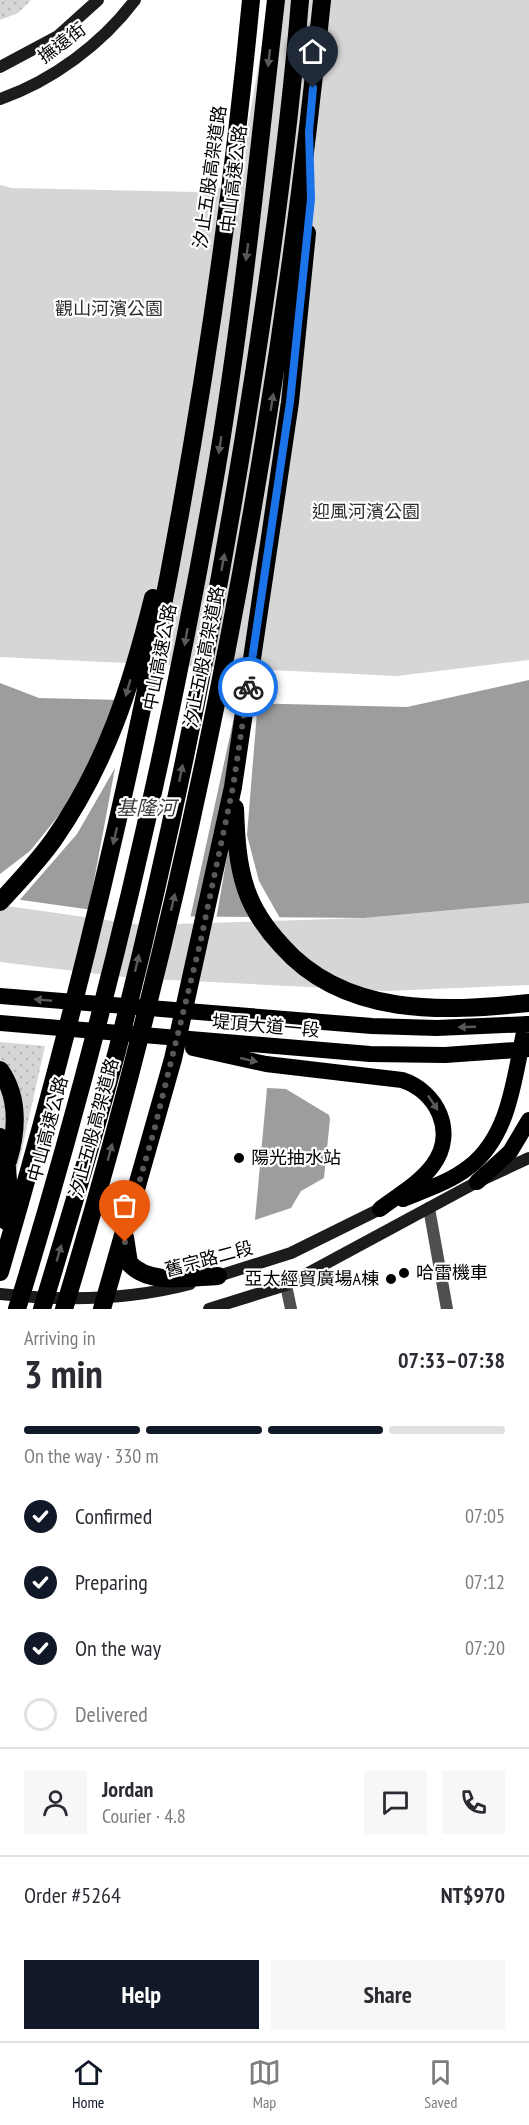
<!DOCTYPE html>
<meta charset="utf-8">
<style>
body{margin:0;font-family:"PT Sans Narrow","Noto Sans TC",sans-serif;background:#f7f7f7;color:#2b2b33;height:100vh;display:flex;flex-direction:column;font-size:22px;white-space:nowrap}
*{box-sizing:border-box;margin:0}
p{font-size:20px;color:#7c7c81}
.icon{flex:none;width:33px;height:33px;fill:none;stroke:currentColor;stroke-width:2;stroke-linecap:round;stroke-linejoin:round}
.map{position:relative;height:1309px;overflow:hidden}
.details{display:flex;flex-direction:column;background:#fff;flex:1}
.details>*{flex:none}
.pin{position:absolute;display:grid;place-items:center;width:51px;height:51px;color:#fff;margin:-62px -26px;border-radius:50% 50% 50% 0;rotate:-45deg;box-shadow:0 0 6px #0007}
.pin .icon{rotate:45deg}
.courier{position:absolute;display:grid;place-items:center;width:60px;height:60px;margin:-30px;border:4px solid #1a73e8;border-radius:50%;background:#fff;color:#222;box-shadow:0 2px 8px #0007}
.head em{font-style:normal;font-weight:700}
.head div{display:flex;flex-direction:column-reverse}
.head{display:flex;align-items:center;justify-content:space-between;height:102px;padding:0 24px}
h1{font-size:39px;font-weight:700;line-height:45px}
.bar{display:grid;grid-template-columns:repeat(4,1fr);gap:9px 6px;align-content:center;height:72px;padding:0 24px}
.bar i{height:8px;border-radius:4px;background:#e1e1e2}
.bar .active{background:#111827}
.bar p{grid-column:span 4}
.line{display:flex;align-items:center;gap:15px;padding:0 24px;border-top:2px solid #e1e1e2}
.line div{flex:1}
.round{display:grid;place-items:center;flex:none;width:63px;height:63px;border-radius:0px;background:#f7f7f7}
ol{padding:0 24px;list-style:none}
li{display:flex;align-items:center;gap:18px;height:66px}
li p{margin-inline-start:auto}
li .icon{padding:6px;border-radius:50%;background:#111827;color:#fff;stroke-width:4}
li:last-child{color:#7c7c81}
li i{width:33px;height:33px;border:3px solid #e1e1e2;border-radius:50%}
.cta{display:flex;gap:12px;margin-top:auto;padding:12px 24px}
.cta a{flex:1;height:69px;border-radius:0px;background:#111827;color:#fff;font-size:24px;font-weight:700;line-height:69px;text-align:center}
.cta a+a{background:#f7f7f7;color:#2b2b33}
.dock{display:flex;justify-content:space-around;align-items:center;height:84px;border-top:2px solid #e1e1e2;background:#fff;font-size:16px;color:#7c7c81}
.dock a{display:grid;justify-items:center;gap:3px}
.dock .active{color:#111827}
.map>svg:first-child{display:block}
.grass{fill:url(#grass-dots)}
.green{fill:#d6d6d6}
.water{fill:#9d9d9d}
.pier{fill:#fff}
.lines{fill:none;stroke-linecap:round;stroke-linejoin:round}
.minor{stroke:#4f4f4f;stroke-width:12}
.tertiary{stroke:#4f4f4f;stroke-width:12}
.secondary{stroke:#1c1c1c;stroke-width:12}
.trunk{stroke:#000;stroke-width:16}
.motorway{stroke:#000;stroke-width:18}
.oneway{fill:#595959}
.done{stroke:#595959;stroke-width:6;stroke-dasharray:0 10.8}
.route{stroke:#1a73e8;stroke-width:8}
.poi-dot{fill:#000;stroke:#fff;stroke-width:2}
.labels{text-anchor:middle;stroke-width:4.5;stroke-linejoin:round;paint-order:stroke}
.street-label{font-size:18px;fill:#000;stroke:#fff}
.park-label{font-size:18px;fill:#2d2d2d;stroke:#fff}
.poi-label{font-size:18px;fill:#000;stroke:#fff;text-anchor:start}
.water-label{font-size:20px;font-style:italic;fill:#3e3e3e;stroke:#fff}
</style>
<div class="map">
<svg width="529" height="1309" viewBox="0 0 529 1309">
<defs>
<pattern id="grass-dots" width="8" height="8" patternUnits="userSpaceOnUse" patternTransform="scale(1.5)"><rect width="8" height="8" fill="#d6d6d6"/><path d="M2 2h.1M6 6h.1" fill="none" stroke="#b6b6b6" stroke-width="1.8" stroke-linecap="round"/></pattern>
</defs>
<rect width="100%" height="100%" fill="#fff"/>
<path class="grass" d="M 0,0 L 31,0 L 18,13 L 0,20 Z
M 0,1042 L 45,1046 L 15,1180 L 0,1140 Z"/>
<path class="green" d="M 270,0 L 529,0 L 529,660 L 397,676 L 0,657 L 0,185 L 12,188 L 197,192 L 227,186 L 248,125 Z
M 529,903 L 529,985 L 387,991 L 132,978 L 0,962 L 0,905 L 141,925 L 364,918 Z"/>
<path class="water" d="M 529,680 L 529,903 L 364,918 L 135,916 L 0,897 L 0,683 L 39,698 L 407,707 Z
M 267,1088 L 286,1089 L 329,1115 L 330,1119 L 324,1178 L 301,1191 L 291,1208 L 255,1220 Z"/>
<path class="pier" d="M 119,697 L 258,700 L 247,835 L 259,881 L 281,920 L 263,920 L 230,839 L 216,920 L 203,919 L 210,888 L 236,708 L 190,919 L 135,919 L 88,913 L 115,768 L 77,834 L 17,903 L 0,900 L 0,874 L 30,851 L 76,794 Z"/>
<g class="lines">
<path class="minor" d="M 286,1285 L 291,1309"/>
<path class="tertiary" d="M 429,1208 L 447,1309"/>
<path class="secondary" d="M 0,67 L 58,36 L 98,0
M 0,99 C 52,81 102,44 135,0
M 212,1278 L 291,1253 L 380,1209
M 0,1294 C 62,1301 129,1300 190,1284
M 209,1309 L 286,1285 L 477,1182 L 529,1158"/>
<path class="trunk" d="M 0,996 L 372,1026 L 437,1028 L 529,1024
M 0,1023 L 370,1054 L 445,1055 L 529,1049
M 193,1048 L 266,1064 L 402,1080 C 437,1091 457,1132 433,1165 C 420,1183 397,1196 380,1209
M 477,1182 L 510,1152 L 529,1120
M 403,1199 C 425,1190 450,1182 469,1167 C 512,1134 514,1073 526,1024"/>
<path class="motorway" d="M 235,808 C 236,834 237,863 246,889 C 253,910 267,930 282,946 C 345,1017 443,1012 529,1003
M 0,902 C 18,882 38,862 54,839 C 107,763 131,686 153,598
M 0,1070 C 19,1097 17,1131 8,1161
M 0,1137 C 10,1166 9,1192 6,1221
M 125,1237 L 129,1263 C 149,1286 191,1277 218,1276
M 0,1272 C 122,856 210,431 251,0
M 17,1309 C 102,1033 168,751 217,466 C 243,312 258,156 276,0
M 42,1309 C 68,1223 94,1137 117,1051 C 174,828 219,601 254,373 C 273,249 290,125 300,0
M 64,1309 C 193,882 277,444 322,0
M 102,1309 L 173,1059 L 233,787 L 290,402 L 307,233"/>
</g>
<defs><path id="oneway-solid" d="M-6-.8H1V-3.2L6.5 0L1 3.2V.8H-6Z" transform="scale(1.5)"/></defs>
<g class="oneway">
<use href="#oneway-solid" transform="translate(269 58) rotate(97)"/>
<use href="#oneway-solid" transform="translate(247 252) rotate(97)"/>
<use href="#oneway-solid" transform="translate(272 402) rotate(-81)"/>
<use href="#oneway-solid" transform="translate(220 445) rotate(99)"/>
<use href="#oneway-solid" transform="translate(223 562) rotate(-80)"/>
<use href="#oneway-solid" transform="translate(186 637) rotate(100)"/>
<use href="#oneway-solid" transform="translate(128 688) rotate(106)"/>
<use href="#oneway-solid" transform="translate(181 773) rotate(-78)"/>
<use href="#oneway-solid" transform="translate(115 836) rotate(103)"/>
<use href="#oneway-solid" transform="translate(173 902) rotate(-77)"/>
<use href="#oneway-solid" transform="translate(137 963) rotate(-77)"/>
<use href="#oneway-solid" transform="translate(43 1000) rotate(-175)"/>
<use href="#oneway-solid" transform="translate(467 1027) rotate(178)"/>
<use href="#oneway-solid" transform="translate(249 1060) rotate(13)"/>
<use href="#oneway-solid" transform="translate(433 1103) rotate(56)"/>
<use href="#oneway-solid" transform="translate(110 1152) rotate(-75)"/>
<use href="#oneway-solid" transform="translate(59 1253) rotate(-74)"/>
</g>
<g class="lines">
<path class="done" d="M 125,1242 L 127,1224 L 154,1131 L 200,944 L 233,787 L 248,687"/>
<path class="route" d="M 248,687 L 290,402 L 311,199 L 309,132 L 313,88"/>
</g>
<g class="poi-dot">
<circle cx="239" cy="1158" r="6"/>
<circle cx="404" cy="1273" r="6"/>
<circle cx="391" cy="1279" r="6"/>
</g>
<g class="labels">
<g class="street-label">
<text transform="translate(62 43) rotate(-37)" y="6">撫遠街</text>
<text transform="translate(210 177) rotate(-82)" y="6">汐止五股高架道路</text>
<text transform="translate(234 179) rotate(-83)" y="6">中山高速公路</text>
<text transform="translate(160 657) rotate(-79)" y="6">中山高速公路</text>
<text transform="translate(204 657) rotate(-79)" y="6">汐止五股高架道路</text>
<text transform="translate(266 1026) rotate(5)" y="6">堤頂大道一段</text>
<text transform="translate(94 1128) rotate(-75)" y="6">汐止五股高架道路</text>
<text transform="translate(48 1129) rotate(-75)" y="6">中山高速公路</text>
<text transform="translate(209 1259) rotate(-15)" y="6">舊宗路二段</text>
</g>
<g class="park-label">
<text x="109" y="315">觀山河濱公園</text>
<text x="366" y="518">迎風河濱公園</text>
</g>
<g class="poi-label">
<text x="251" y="1164">陽光抽水站</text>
<text x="416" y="1279">哈雷機車</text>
<text x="379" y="1285" text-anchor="end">亞太經貿廣場A棟</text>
</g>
<g class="water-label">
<text x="146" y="815">基隆河</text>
</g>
</g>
</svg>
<div class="pin" style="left:125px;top:1242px;background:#ea580c"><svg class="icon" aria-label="bag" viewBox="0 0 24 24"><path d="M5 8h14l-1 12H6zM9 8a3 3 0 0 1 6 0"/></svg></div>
<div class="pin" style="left:313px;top:88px;background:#1f2937"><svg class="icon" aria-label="home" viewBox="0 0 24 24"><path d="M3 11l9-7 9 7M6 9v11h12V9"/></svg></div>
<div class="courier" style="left:248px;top:687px"><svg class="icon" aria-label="bike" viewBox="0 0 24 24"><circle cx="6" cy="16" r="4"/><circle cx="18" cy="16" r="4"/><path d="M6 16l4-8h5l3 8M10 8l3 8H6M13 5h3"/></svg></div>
</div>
<section class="details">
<div class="head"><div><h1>3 min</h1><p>Arriving in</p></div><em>07:33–07:38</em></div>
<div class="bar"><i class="active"></i><i class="active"></i><i class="active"></i><i></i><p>On the way · 330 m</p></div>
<ol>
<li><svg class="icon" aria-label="check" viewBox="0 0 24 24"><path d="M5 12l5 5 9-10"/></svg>Confirmed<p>07:05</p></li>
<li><svg class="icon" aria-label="check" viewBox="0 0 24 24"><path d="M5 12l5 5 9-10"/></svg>Preparing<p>07:12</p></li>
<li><svg class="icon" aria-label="check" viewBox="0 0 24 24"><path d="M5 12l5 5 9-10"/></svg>On the way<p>07:20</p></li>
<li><i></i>Delivered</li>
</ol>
<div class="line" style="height:108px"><a class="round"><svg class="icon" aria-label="person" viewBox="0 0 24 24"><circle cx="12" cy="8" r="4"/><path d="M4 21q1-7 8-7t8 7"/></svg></a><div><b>Jordan</b><p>Courier · 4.8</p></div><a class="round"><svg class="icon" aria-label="chat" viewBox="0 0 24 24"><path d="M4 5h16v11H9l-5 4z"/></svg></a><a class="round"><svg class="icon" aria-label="phone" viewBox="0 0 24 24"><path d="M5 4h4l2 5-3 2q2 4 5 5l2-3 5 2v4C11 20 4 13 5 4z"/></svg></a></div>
<div class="line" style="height:78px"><div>Order #5264</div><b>NT$970</b></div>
<div class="cta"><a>Help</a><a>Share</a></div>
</section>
<nav class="dock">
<a class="active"><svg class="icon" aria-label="home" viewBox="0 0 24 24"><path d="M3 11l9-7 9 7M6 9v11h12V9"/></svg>Home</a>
<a><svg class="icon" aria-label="map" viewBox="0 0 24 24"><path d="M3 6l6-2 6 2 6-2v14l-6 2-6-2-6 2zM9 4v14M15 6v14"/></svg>Map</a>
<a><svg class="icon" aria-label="saved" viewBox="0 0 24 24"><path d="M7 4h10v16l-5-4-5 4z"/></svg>Saved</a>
</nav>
